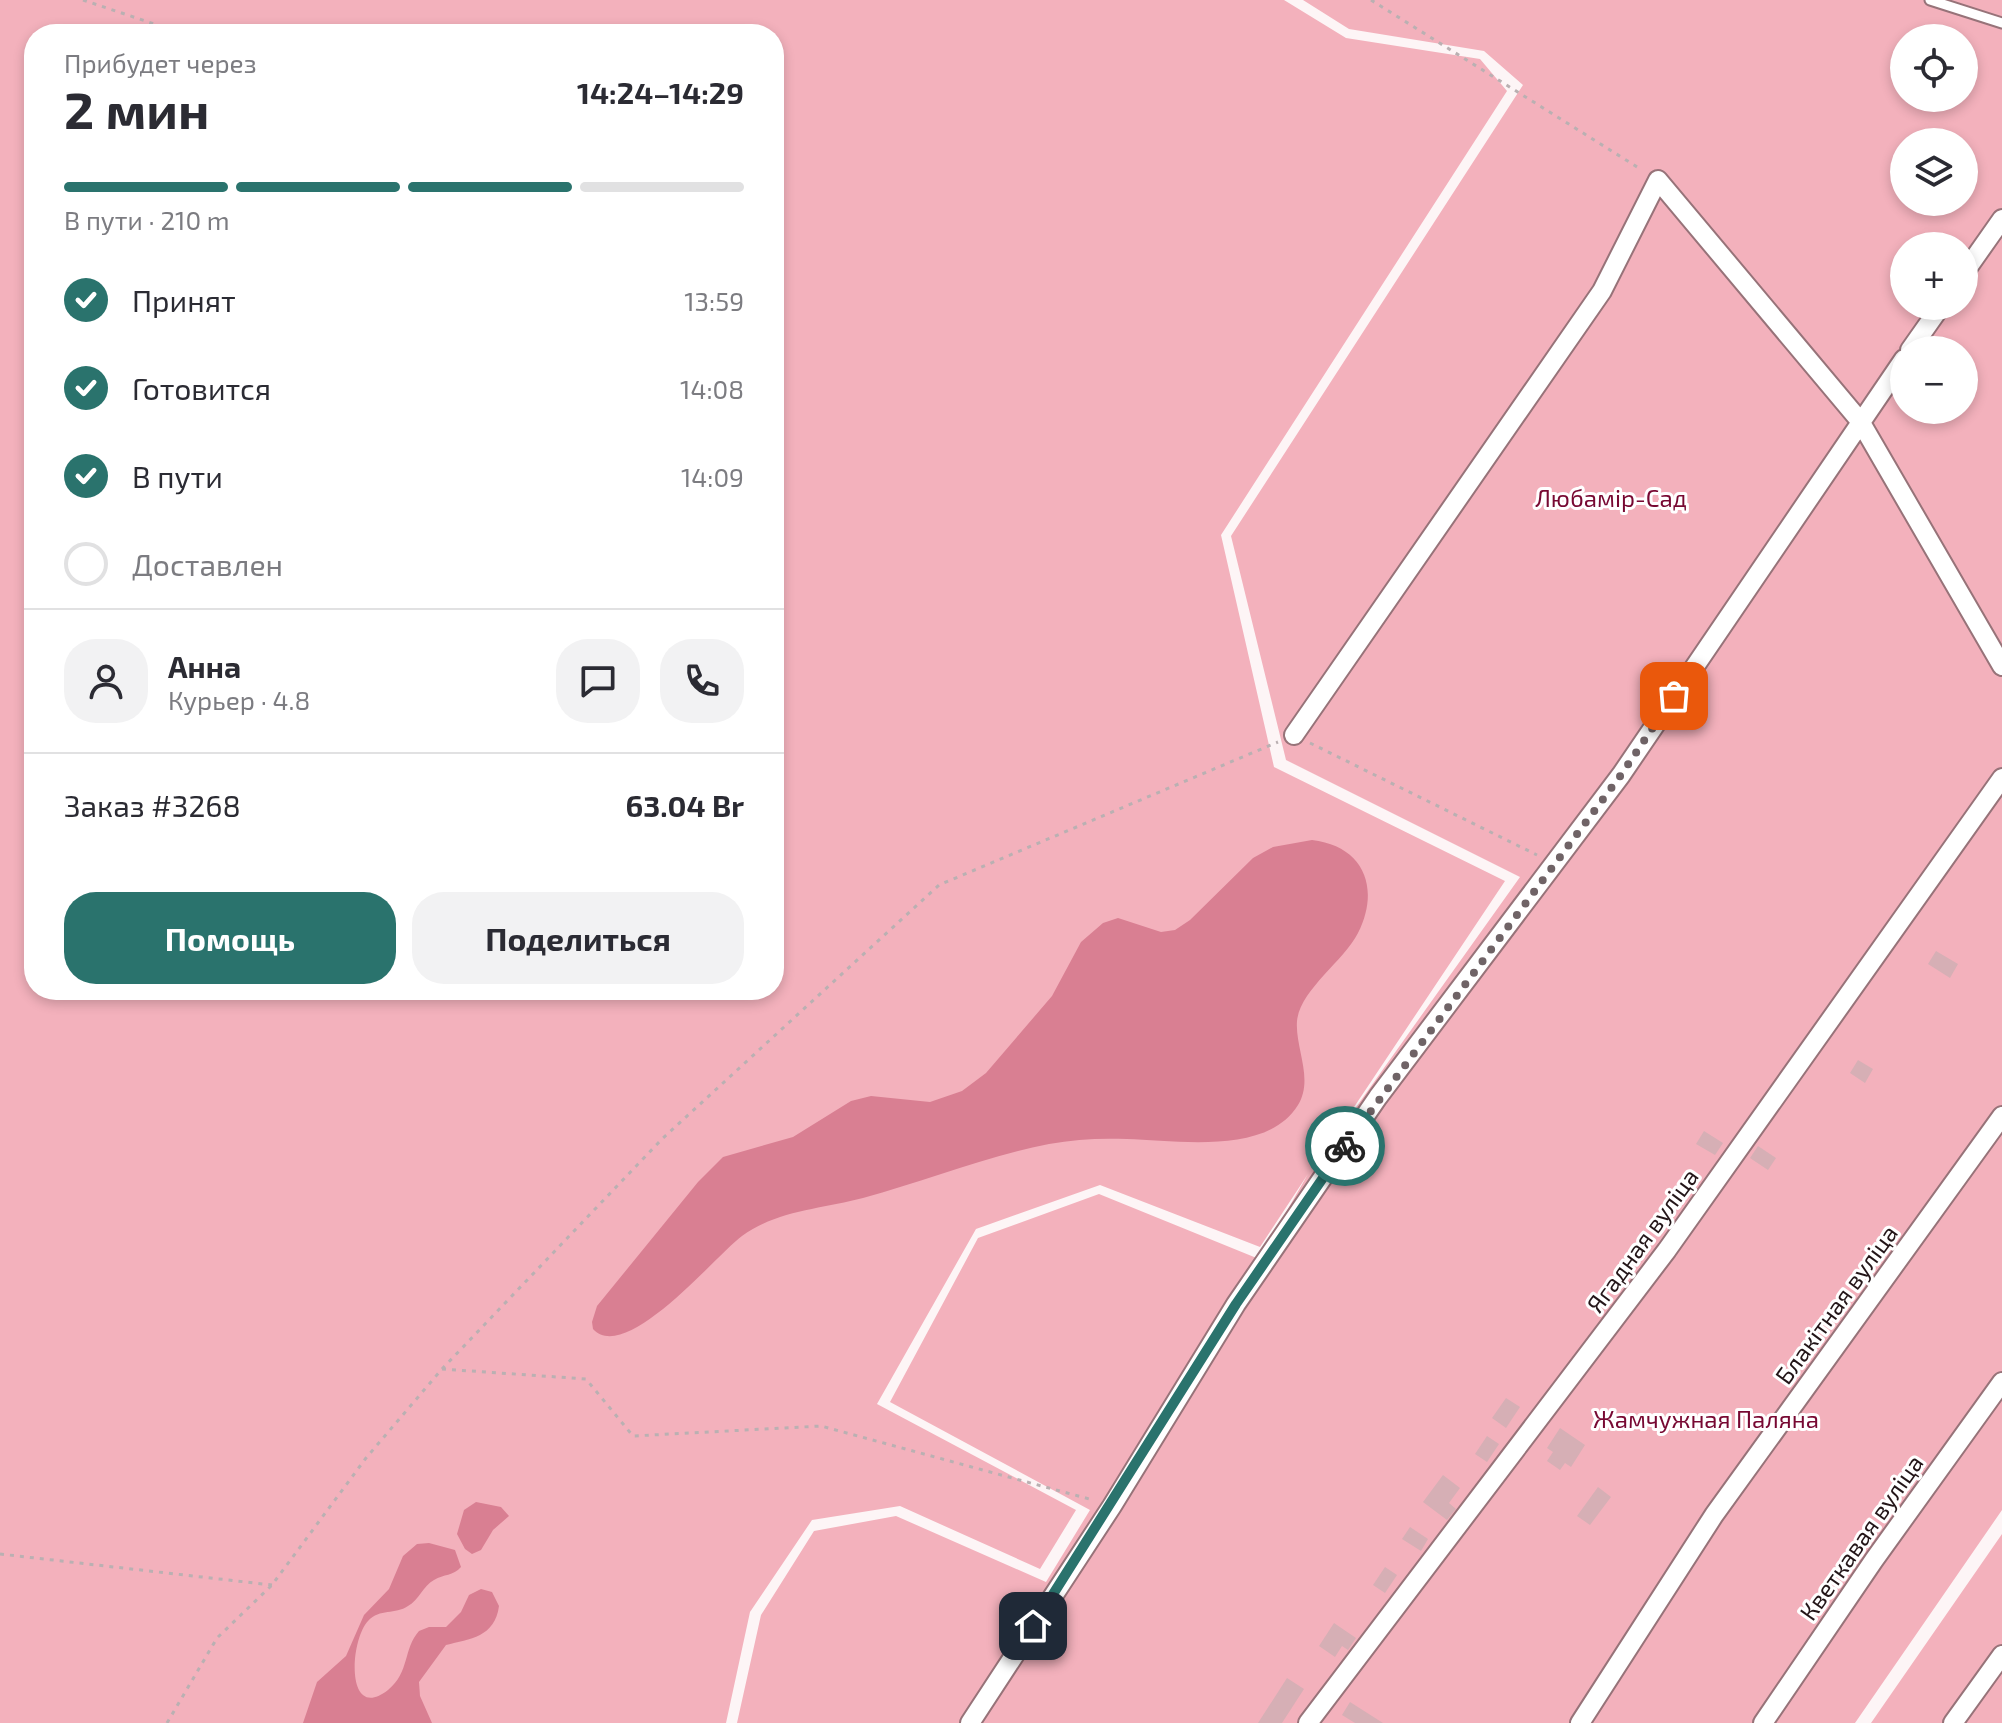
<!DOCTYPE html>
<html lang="ru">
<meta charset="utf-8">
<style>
body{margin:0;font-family:"Exo 2",sans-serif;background:#f2f2f3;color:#2b2b33;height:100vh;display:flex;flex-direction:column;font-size:30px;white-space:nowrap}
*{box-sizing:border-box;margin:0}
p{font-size:26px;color:#7c7c81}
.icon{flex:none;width:44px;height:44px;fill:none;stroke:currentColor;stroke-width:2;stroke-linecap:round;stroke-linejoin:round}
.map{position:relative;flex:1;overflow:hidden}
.panel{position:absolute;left:24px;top:24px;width:760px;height:976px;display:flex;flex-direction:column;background:#fff;border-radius:32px;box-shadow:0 4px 12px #0003}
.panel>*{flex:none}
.tools{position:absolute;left:1890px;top:24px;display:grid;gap:16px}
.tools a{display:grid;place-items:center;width:88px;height:88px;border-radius:50%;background:#fff;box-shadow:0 4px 12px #0003;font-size:40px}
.pin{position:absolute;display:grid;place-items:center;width:68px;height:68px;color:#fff;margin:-34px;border-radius:16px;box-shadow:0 4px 12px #0006}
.courier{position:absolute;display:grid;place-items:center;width:80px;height:80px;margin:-40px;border:6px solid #2a736d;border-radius:50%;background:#fff;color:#222;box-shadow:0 2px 10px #0007}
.overview em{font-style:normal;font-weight:700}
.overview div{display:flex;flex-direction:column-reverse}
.overview{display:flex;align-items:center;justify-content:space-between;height:136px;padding:0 40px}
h1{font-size:52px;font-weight:700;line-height:60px}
.bar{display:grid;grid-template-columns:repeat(4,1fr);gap:12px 8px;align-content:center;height:96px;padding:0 40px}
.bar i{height:10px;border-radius:6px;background:#e1e1e2}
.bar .on{background:#2a736d}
.bar p{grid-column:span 4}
.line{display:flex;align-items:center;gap:20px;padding:0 40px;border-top:2px solid #e1e1e2}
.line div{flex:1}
.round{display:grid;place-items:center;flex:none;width:84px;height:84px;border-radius:32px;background:#f2f2f3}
ol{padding:0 40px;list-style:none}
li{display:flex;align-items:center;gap:24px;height:88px}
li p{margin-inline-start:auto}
li .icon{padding:8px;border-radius:50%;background:#2a736d;color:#fff;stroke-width:4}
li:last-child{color:#7c7c81}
li i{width:44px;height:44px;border:4px solid #e1e1e2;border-radius:50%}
.primary-button{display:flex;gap:16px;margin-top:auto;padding:16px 40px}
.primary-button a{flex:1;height:92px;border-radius:32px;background:#2a736d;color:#fff;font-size:32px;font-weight:700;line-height:92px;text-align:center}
.primary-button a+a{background:#f2f2f3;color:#2b2b33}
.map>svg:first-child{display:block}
.green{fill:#f3b1bc;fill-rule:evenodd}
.water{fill:#d97f92}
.building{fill:#d6afb5}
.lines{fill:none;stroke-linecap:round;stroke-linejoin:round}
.service-casing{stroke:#977379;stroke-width:13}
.minor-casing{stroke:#977379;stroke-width:22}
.path{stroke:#bab0b2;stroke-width:3;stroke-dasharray:4 6;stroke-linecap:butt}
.service{stroke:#fff;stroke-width:9}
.minor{stroke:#fff;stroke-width:18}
.done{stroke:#6f6366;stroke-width:8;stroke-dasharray:0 14.4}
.route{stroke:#2a736d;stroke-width:10}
.labels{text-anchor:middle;stroke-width:6;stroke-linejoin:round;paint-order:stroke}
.park-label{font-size:24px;fill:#770832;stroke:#fff}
.street-label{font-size:24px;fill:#231518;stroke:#fff}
</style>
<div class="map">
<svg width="2002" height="1723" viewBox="0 0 2002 1723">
<rect width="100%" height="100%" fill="#fdf5f6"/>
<path class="green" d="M 0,0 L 1284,0 L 1346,38 L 1480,59 L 1507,91 L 1221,535 L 1274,767 L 1505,881 L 1322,1155 L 1520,877 L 1286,760 L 1231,536 L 1523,85 L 1484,51 L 1349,29 L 1303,0 L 2002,0 L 2002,1510 L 1855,1723 L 737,1723 L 761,1615 L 814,1531 L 896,1516 L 1046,1582 L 1090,1510 L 890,1402 L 978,1238 L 1099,1194 L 1259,1259 L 1308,1174 L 1260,1247 L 1100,1185 L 976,1229 L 877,1404 L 1076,1510 L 1040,1569 L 900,1506 L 812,1520 L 750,1612 L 726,1723 L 0,1723 ZM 34,34 L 774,34 L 774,990 L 34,990 ZM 1904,38 L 1964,38 L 1964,98 L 1904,98 ZM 1904,142 L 1964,142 L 1964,202 L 1904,202 ZM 1904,246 L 1964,246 L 1964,306 L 1904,306 ZM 1904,350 L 1964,350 L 1964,410 L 1904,410 Z
M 2002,1534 L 2002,1723 L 1871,1723 Z"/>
<path class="water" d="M 1312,840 C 1363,846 1381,887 1358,933 C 1343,962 1300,990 1297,1021 C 1295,1048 1314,1079 1298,1105 C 1267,1156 1175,1140 1127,1139 C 1101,1138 1075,1139 1049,1144 C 986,1156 925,1181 863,1198 C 822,1209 778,1210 742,1236 C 717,1254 626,1365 593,1329 L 592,1322 L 597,1306 L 698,1182 L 723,1157 L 793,1137 L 851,1101 L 871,1096 L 930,1102 L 962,1091 L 986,1073 L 1052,996 L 1081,942 L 1103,923 L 1118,918 L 1161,932 L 1175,930 L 1190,920 L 1253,858 L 1273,847 Z
M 476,1502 L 501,1507 L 509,1516 L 493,1530 L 481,1550 L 472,1554 L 465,1549 L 457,1534 L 464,1510 Z
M 429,1543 L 455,1550 L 461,1567 C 453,1576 444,1574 434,1580 C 423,1586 419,1600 408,1606 C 395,1615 380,1608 368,1621 C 349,1642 346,1723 388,1690 C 410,1672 403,1649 419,1631 L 429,1627 L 446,1627 L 461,1612 L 469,1595 L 481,1589 L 492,1592 L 499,1606 C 495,1637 470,1639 446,1645 L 419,1682 L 420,1696 L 432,1723 L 303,1723 L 317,1682 L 346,1656 L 364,1615 L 389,1589 L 403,1556 L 417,1544 Z"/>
<path class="building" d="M 1936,951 L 1958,964 L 1950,978 L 1928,964 Z
M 1858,1060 L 1873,1069 L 1865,1083 L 1850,1073 Z
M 1704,1131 L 1723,1143 L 1715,1155 L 1696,1144 Z
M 1758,1146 L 1776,1158 L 1768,1170 L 1750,1158 Z
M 1506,1398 L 1520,1407 L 1506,1428 L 1492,1418 Z
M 1560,1428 L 1585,1445 L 1571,1467 L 1565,1463 L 1560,1470 L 1547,1461 L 1553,1452 L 1547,1448 Z
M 1487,1436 L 1499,1444 L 1487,1462 L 1475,1454 Z
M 1443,1475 L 1460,1488 L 1449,1503 L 1456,1509 L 1447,1520 L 1423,1502 Z
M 1598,1487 L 1611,1497 L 1590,1525 L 1577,1516 Z
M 1410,1527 L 1428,1539 L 1421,1551 L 1402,1539 Z
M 1385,1567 L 1397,1575 L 1385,1593 L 1373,1585 Z
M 1334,1623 L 1356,1638 L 1348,1650 L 1342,1646 L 1335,1657 L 1319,1646 Z
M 1287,1678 L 1304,1689 L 1282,1723 L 1258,1723 Z
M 1350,1702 L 1383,1723 L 1355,1723 L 1342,1715 Z"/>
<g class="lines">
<g class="service-casing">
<path id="service" d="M 1930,0 L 2002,23"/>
</g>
<g class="minor-casing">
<path id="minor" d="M 1964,273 L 2002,219
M 1910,350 L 1941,306
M 1294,735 L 1602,291 L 1658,180 L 1860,421 L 2002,666
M 970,1723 L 1112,1506 L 1236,1304 L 1378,1097 L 1621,775 L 1904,359
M 1308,1723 L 1667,1250 L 2002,778
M 1580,1723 L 1714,1515 L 2002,1116
M 1763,1723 L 1874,1560 L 2002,1382
M 1953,1723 L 2002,1655"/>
</g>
<path class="path" d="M 83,0 L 184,34
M 1371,0 L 1642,170
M 1310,743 L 1537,855
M 442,1369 L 586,1379 L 633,1436 L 821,1426 L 1093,1500
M 0,1554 L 272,1585
M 167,1723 L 217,1638 L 272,1585 L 366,1458 L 442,1369 L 663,1138 L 939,885 L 1278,742"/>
<use href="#service" class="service"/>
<use href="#minor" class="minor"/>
</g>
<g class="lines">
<path class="done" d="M 1345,1146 L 1621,775 L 1674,696"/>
<path class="route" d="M 1033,1626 L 1236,1304 L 1345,1146"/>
</g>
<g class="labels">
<g class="park-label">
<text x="1611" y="507">Любамір-Сад</text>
<text x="1706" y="1428">Жамчужная Паляна</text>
</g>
<g class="street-label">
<text transform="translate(1643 1241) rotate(-54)" y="8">Ягадная вуліца</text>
<text transform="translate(1837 1305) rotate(-54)" y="8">Блакітная вуліца</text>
<text transform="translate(1862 1538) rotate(-55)" y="8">Кветкавая вуліца</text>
</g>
</g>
</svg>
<div class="tools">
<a><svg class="icon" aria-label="locate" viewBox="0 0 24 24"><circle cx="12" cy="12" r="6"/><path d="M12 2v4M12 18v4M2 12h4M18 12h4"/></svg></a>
<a><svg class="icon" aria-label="layers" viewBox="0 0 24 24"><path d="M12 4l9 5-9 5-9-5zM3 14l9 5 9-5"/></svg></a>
<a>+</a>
<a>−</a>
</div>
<div class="pin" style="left:1674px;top:696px;background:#ea580c"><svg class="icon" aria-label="bag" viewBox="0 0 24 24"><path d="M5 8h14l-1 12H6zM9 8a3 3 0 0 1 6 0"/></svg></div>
<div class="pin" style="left:1033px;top:1626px;background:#1f2937"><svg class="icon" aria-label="home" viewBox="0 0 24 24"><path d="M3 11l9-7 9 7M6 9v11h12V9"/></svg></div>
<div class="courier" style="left:1345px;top:1146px"><svg class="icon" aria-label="bike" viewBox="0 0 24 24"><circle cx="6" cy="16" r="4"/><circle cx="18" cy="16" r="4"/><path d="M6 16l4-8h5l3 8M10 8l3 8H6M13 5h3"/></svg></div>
<section class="panel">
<div class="overview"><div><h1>2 мин</h1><p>Прибудет через</p></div><em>14:24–14:29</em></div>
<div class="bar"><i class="on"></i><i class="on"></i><i class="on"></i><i></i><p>В пути · 210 m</p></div>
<ol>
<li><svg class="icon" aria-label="check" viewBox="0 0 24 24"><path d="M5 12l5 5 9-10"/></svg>Принят<p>13:59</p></li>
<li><svg class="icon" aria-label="check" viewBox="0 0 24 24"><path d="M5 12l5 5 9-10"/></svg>Готовится<p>14:08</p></li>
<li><svg class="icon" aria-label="check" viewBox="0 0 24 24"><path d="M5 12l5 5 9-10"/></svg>В пути<p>14:09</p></li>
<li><i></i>Доставлен</li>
</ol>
<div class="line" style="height:144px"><a class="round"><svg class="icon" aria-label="person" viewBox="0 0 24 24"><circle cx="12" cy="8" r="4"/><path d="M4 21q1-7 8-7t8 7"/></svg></a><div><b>Анна</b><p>Курьер · 4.8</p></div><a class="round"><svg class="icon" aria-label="chat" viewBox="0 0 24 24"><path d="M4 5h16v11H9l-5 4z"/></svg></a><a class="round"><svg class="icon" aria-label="phone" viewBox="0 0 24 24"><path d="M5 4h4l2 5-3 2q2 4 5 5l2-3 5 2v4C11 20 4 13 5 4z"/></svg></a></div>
<div class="line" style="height:104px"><div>Заказ #3268</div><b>63.04 Br</b></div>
<div class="primary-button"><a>Помощь</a><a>Поделиться</a></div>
</section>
</div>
